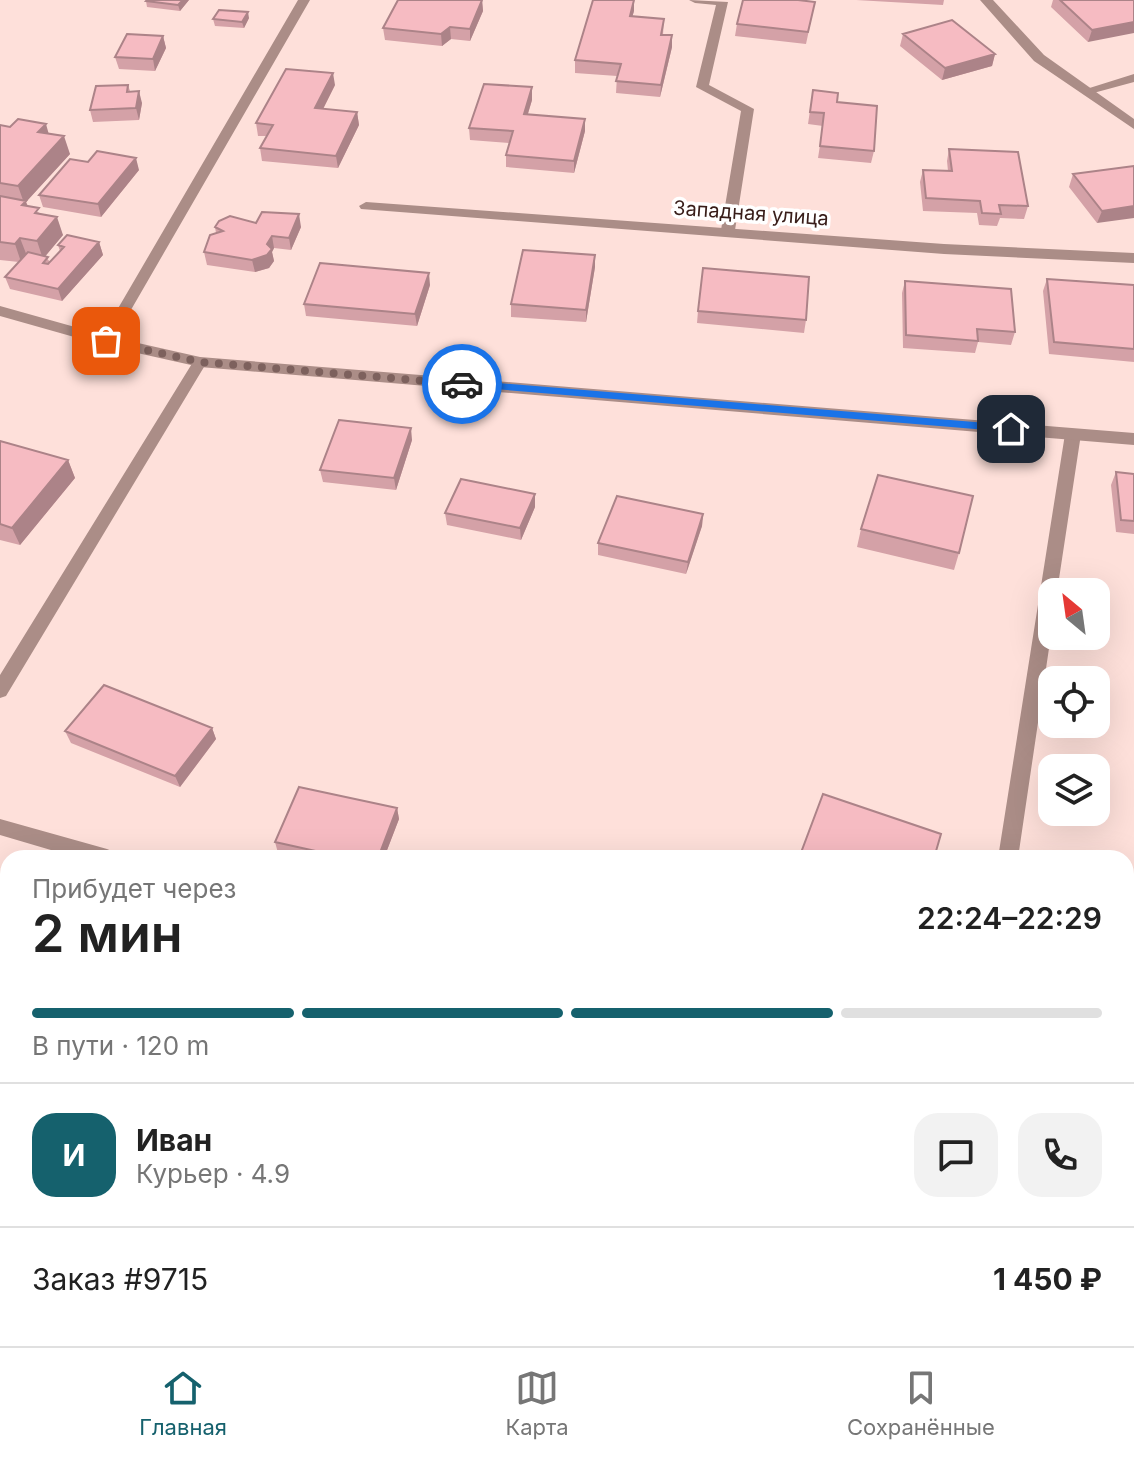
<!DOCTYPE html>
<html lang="ru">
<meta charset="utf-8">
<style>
body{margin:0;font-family:Inter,sans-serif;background:#f2f2f2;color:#222;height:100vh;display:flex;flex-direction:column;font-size:30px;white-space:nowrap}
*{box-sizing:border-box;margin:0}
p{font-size:26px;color:#767676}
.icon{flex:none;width:44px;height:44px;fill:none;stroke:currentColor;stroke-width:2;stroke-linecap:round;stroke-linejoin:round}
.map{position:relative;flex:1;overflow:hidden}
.sheet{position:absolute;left:0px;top:850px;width:1134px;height:496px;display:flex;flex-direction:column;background:#fff;border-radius:24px 24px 0 0;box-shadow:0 8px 32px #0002}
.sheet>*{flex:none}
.needle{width:52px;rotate:331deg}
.buttons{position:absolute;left:1038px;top:578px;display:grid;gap:16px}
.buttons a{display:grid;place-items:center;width:72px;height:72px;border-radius:16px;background:#fff;box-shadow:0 8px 32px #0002;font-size:40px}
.pin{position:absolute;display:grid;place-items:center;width:68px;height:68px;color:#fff;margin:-34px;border-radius:16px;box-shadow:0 4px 12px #0006}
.courier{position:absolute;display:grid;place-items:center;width:80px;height:80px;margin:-40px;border:6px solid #1a73e8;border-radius:50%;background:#fff;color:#222;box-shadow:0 2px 10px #0007}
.summary em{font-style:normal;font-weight:600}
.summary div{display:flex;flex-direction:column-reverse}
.summary{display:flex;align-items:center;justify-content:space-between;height:136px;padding:0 32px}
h1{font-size:52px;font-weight:600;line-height:60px}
.bar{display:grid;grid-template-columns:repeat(4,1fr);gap:12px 8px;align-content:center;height:96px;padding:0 32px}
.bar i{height:10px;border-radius:6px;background:#e0e0e0}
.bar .current{background:#15616d}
.bar p{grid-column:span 4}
.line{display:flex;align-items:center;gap:20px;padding:0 32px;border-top:2px solid #e0e0e0}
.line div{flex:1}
.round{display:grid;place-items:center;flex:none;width:84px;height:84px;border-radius:24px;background:#f2f2f2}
.tab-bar{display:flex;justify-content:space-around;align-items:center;height:112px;border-top:2px solid #e0e0e0;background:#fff;font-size:22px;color:#767676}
.tab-bar a{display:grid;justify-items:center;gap:4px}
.tab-bar .current{color:#15616d}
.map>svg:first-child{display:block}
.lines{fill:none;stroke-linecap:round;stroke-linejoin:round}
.service{fill:#ab8d87;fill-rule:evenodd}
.minor{fill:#ab8d87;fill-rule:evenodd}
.wall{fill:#d4a1a7}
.shaded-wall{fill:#ac8388}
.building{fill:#f6bbc2;stroke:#ac8388;stroke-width:2}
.route{fill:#1a73e8}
.done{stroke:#7d615d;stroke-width:8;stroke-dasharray:0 14.4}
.labels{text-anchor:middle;stroke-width:7;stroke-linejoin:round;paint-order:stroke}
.far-street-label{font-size:20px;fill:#381d19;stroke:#fff}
</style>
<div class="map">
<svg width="1134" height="1346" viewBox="0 0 1134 1346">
<rect width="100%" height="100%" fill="#fee0da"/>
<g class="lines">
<path class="service" d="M 298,0 L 310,0 L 113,341 L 106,346 L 101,344 L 99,341 Z
M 689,0 L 728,2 L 709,85 L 754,109 L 735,230 L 728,234 L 721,230 L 741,111 L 696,87 L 716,5 L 695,3 Z
M 1134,74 L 1134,82 L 1086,95 L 1080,91 Z
M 200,357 L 207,362 L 6,696 L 0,698 L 0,675 L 193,362 Z
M 1073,429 L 1081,434 L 1057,592 L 1052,592 L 1052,628 L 1018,858 L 998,858 L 1065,434 Z
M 0,819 L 107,849 L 114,852 L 117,858 L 78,858 L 0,835 Z
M 930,1338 L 954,1338 L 953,1346 L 929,1346 Z"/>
<path class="minor" d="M 980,0 L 993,0 L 1044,55 L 1134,119 L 1134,129 L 1034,61 Z
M 366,202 L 944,244 L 1134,253 L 1134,263 L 944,254 L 361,209 L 359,206 Z
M 0,306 L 107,336 L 200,357 L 1134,433 L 1134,445 L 200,367 L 106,346 L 0,316 Z
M 1134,1078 L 1134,1102 L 1126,1104 L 1126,1080 Z"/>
</g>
<path class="wall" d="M 189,0 L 180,11 L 147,7 L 146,1 Z
M 482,0 L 483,11 L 470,41 L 451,39 L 442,46 L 385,40 L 383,28 Z
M 856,0 L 944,0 L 943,5 Z
M 1053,0 L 1134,0 L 1088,42 L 1051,7 Z
M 815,2 L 806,44 L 735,36 L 737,24 Z
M 634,11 L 632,17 L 664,19 L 663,35 L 672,47 L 660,97 L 616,93 L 617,76 L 575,73 L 575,60 Z
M 249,18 L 244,28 L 215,26 L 213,19 Z
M 903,34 L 995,54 L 992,66 L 942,80 L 900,46 Z
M 163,36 L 166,48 L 155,71 L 119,69 L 115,57 Z
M 128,85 L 130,91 L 142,103 L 139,120 L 93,122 L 90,110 Z
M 335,85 L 323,109 L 357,112 L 359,125 L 338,168 L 262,161 L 260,148 L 267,136 L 258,136 L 256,123 Z
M 813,90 L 874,151 L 871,163 L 818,158 L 823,126 L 808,124 Z
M 532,100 L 528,114 L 585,131 L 574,173 L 506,167 L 506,155 L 509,143 L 470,140 L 469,128 Z
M 0,125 L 49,134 L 70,154 L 26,202 L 28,206 L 41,214 L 63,235 L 45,256 L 50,262 L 60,251 L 58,245 L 99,242 L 103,255 L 62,301 L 10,289 L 5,277 L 19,262 L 0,260 Z
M 949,149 L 1028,206 L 1024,219 L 1000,218 L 997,226 L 979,225 L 977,213 L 923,211 L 920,182 L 923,170 L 948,171 L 947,161 Z
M 88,162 L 139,170 L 101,217 L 43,207 L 39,195 Z
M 1134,166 L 1097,223 L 1069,187 L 1073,174 Z
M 256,223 L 301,227 L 291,250 L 274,248 L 272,252 L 274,261 L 269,268 L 255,272 L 207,265 L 204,252 L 216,233 L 215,227 Z
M 595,267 L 586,322 L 511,317 L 511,304 Z
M 1047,279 L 1134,285 L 1134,362 L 1049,354 L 1043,291 Z
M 905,281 L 1015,332 L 1011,345 L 978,342 L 975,353 L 903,348 L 902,293 Z
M 430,285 L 417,326 L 306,316 L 304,304 Z
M 698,311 L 806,320 L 804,333 L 697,323 Z
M 412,440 L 396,490 L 323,482 L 320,470 Z
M 0,441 L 68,460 L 75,478 L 20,545 L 0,540 Z
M 1116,472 L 1134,474 L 1134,534 L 1116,532 L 1111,485 Z
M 535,507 L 521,540 L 447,525 L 445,513 Z
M 703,514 L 702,526 L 686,574 L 598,555 L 598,543 Z
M 861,529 L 959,553 L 954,570 L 857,547 Z
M 212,728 L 216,739 L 180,787 L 71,743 L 65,731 Z
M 397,808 L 399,819 L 384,858 L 301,858 L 278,853 L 275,842 Z
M 0,962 L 8,965 L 8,1068 L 0,1065 Z
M 1134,1233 L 1134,1346 L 1067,1346 L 1058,1338 L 1126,1338 L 1126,1242 Z"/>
<path class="shaded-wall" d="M 183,0 L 189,0 L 180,11 L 178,5 Z
M 482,0 L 483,11 L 470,41 L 470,29 Z
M 634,0 L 634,11 L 629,28 L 630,16 Z
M 248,12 L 249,18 L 244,28 L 242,22 Z
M 1134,22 L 1134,33 L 1088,42 L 1092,30 Z
M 450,27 L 451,39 L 442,46 L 441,34 Z
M 672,35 L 672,47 L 660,97 L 661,85 Z
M 163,36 L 166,48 L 155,71 L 153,59 Z
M 995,54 L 992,66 L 942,80 L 945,68 Z
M 333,73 L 335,85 L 317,121 L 315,108 Z
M 532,87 L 532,100 L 524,126 L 524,114 Z
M 139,91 L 142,103 L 139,120 L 136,108 Z
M 357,112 L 359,125 L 338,168 L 336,156 Z
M 585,119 L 585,131 L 574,173 L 574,161 Z
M 46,124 L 51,142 L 38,132 Z
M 64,136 L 70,154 L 26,202 L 32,219 L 22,205 L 24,203 L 18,186 Z
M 136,158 L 139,170 L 101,217 L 98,204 Z
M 1134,206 L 1134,218 L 1097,223 L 1102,211 Z
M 299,214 L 301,227 L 291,250 L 289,238 Z
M 57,217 L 63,235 L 43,259 L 37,241 Z
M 272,236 L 274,248 L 272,252 L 274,261 L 269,268 L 255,272 L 252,260 L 267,244 Z
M 20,238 L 27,256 L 21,262 L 15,244 Z
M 99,242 L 103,255 L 62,301 L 58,289 Z
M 595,255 L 595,267 L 586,322 L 586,310 Z
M 429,273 L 430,285 L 417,326 L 415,314 Z
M 411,428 L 412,440 L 396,490 L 394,478 Z
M 68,460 L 75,478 L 20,545 L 12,528 Z
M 535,494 L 535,507 L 521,540 L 520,528 Z
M 703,514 L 702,526 L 686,574 L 688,562 Z
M 212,728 L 216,739 L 180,787 L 175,776 Z
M 397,808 L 399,819 L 384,858 L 378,858 Z"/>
<path class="building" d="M 147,0 L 183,0 L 178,5 L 146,1 Z
M 398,0 L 482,0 L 470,29 L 450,27 L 441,34 L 383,28 Z
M 593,0 L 634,0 L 630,16 L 664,19 L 661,35 L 672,35 L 661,85 L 616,81 L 621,64 L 575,60 Z
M 743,0 L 798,0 L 815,2 L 808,32 L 737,24 Z
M 1060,0 L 1134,0 L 1134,22 L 1092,30 Z
M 219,10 L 248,12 L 242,22 L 213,19 Z
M 952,20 L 995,54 L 945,68 L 903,34 Z
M 127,34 L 163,36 L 153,59 L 115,57 Z
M 286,69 L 333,73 L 315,108 L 357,112 L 336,156 L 260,148 L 273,125 L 256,123 Z
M 484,84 L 532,87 L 524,114 L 585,119 L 574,161 L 506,155 L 513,131 L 469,128 Z
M 128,85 L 127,92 L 139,91 L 136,108 L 90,110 L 96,86 Z
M 813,90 L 838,93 L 837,102 L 877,106 L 874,151 L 820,146 L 824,113 L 810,112 Z
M 18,119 L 46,124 L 38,132 L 64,136 L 18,186 L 0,183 L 0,125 L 10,127 Z
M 949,149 L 1018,152 L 1028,206 L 999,205 L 1001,214 L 982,213 L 980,201 L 926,198 L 923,170 L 952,171 Z
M 97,151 L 136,158 L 98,204 L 39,195 L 70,159 L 88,162 Z
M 1134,166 L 1134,206 L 1102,211 L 1073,174 Z
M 0,196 L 26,201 L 22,205 L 39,208 L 35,213 L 57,217 L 37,241 L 20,238 L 15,244 L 0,242 Z
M 262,212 L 299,214 L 289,238 L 272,236 L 267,244 L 272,249 L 267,255 L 252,260 L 204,252 L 210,235 L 223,231 L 215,227 L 219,221 L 230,216 L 256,223 Z
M 67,235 L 99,242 L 58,289 L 5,277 L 28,252 L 48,257 L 43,263 L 48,264 L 64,247 L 58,245 Z
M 523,250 L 595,255 L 586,310 L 511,304 Z
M 320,263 L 429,273 L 415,314 L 304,304 Z
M 703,268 L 809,277 L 806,320 L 698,311 Z
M 1047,279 L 1134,285 L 1134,349 L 1054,342 Z
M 905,281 L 1011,289 L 1015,332 L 977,329 L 978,341 L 906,335 Z
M 339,420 L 411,428 L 394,478 L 320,470 Z
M 0,441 L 68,460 L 12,528 L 0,524 Z
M 1116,472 L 1134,474 L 1134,521 L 1121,520 Z
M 878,475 L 973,496 L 959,553 L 861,529 Z
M 461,479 L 535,494 L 520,528 L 445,513 Z
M 617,496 L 703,514 L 688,562 L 598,543 Z
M 104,685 L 212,728 L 175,776 L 65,731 Z
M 299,787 L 397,808 L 378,858 L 347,858 L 275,842 Z
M 823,794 L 941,834 L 934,858 L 799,858 Z
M 0,962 L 8,965 L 8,1058 L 0,1055 Z
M 1134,1235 L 1134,1346 L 1087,1346 L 1079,1338 L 1126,1338 L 1126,1244 Z
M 739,1338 L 852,1338 L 850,1346 L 736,1346 Z"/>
<path class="route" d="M 462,380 L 1011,425 L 1016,429 L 1011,432 L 458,386 Z"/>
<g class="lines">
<path class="done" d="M 106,341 L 200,362 L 462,384"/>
</g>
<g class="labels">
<g class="far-street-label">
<text transform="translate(751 213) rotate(4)" y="7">Западная улица</text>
</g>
</g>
</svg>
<div class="buttons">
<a><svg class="needle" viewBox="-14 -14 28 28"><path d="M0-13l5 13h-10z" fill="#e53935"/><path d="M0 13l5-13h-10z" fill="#767676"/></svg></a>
<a><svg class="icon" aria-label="locate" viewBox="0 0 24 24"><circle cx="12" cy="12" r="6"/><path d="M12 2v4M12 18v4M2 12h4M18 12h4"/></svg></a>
<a><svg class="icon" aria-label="layers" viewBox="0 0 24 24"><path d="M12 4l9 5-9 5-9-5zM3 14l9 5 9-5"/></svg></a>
</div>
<div class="pin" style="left:106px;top:341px;background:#ea580c"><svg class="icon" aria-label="bag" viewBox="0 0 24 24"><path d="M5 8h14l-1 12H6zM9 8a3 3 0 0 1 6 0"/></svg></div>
<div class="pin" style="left:1011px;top:429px;background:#1f2937"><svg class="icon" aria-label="home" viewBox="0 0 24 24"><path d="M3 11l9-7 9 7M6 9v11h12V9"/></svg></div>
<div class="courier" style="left:462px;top:384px"><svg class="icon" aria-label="car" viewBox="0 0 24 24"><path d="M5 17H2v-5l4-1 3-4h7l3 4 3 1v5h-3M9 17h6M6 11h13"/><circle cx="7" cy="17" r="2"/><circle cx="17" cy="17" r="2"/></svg></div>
<section class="sheet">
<div class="summary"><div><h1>2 мин</h1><p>Прибудет через</p></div><em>22:24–22:29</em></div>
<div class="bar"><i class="current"></i><i class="current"></i><i class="current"></i><i></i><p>В пути · 120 m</p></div>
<div class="line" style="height:144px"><b class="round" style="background:#15616d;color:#fff">И</b><div><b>Иван</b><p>Курьер · 4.9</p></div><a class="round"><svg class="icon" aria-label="chat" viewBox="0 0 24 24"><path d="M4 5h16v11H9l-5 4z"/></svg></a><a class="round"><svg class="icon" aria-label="phone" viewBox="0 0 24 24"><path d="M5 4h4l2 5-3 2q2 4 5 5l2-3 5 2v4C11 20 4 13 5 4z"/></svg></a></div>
<div class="line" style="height:104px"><div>Заказ #9715</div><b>1 450 ₽</b></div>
</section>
</div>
<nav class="tab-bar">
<a class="current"><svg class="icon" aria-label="home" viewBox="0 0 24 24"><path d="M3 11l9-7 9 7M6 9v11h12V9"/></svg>Главная</a>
<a><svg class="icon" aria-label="map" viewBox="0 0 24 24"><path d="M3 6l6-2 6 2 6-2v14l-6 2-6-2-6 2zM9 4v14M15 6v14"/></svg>Карта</a>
<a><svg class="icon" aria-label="saved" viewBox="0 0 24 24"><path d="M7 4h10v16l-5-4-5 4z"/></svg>Сохранённые</a>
</nav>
